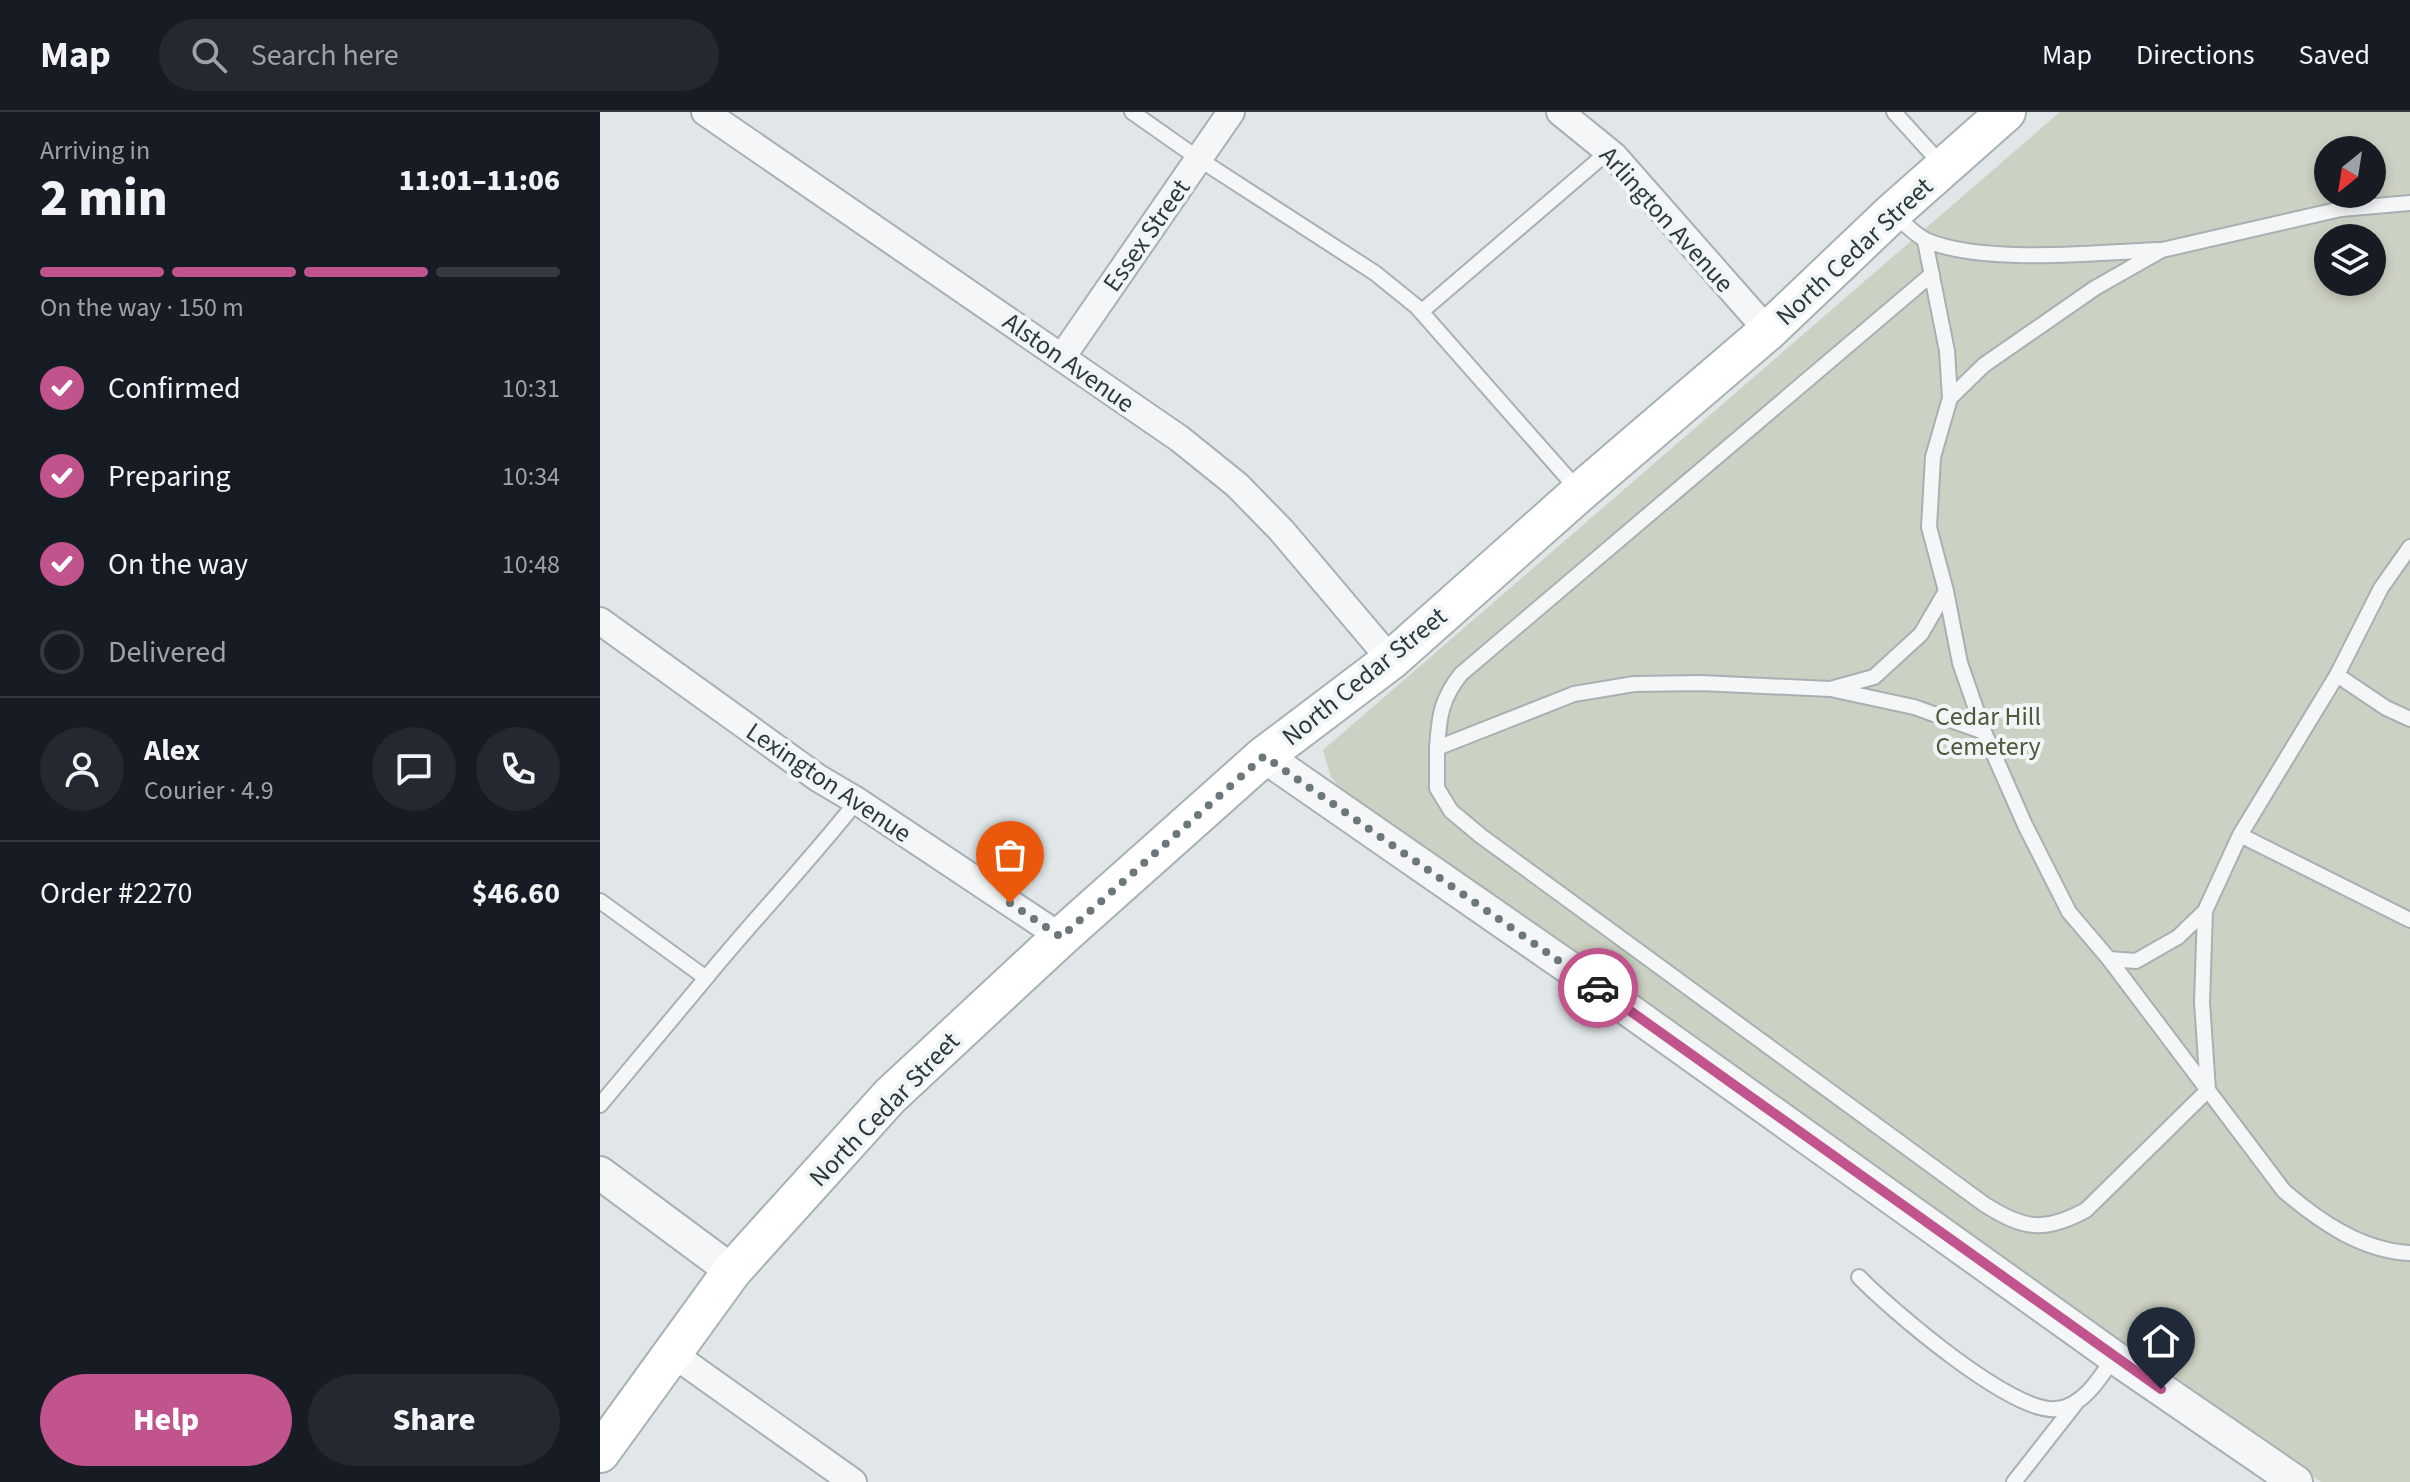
<!DOCTYPE html>
<meta charset="utf-8">
<style>
body{margin:0;font-family:"Source Sans 3",sans-serif;background:#242831;color:#f1f3f6;height:100vh;display:flex;flex-direction:column;font-size:30px;white-space:nowrap}
*{box-sizing:border-box;margin:0}
p{font-size:26px;color:#9ea1a6}
.icon{flex:none;width:44px;height:44px;fill:none;stroke:currentColor;stroke-width:2;stroke-linecap:round;stroke-linejoin:round}
.map{position:relative;flex:1;overflow:hidden}
.details{display:flex;flex-direction:column;background:#171b24;width:600px}
.details>*{flex:none}
.needle{width:52px;rotate:210deg}
.buttons{position:absolute;left:1714px;top:24px;display:grid;gap:16px}
.buttons a{display:grid;place-items:center;width:72px;height:72px;border-radius:50%;background:#171b24;box-shadow:0 4px 12px #0003;font-size:40px}
.pin{position:absolute;display:grid;place-items:center;width:68px;height:68px;color:#fff;margin:-82px -34px;border-radius:50% 50% 50% 0;rotate:-45deg;box-shadow:0 0 8px #0007}
.pin .icon{rotate:45deg}
.courier{position:absolute;display:grid;place-items:center;width:80px;height:80px;margin:-40px;border:6px solid #c1538d;border-radius:50%;background:#fff;color:#222;box-shadow:0 2px 10px #0007}
.head em{font-style:normal;font-weight:800}
.head div{display:flex;flex-direction:column-reverse}
.head{display:flex;align-items:center;justify-content:space-between;height:136px;padding:0 40px}
h1{font-size:52px;font-weight:800;line-height:60px}
.bar{display:grid;grid-template-columns:repeat(4,1fr);gap:12px 8px;align-content:center;height:96px;padding:0 40px}
.bar i{height:10px;border-radius:6px;background:#363941}
.bar .selected{background:#c1538d}
.bar p{grid-column:span 4}
.line{display:flex;align-items:center;gap:20px;padding:0 40px;border-top:2px solid #363941}
.line div{flex:1}
.round{display:grid;place-items:center;flex:none;width:84px;height:84px;border-radius:42px;background:#242831}
ol{padding:0 40px;list-style:none}
li{display:flex;align-items:center;gap:24px;height:88px}
li p{margin-inline-start:auto}
li .icon{padding:8px;border-radius:50%;background:#c1538d;color:#fff;stroke-width:4}
li:last-child{color:#9ea1a6}
li i{width:44px;height:44px;border:4px solid #363941;border-radius:50%}
.action{display:flex;gap:16px;margin-top:auto;padding:16px 40px}
.action a{flex:1;height:92px;border-radius:48px;background:#c1538d;color:#fff;font-size:32px;font-weight:800;line-height:92px;text-align:center}
.action a+a{background:#242831;color:#f1f3f6}
header{display:flex;align-items:center;gap:48px;box-sizing:border-box;height:112px;padding:0 40px;background:#171b24;border-bottom:2px solid #363941}
header strong{font-size:38px}
nav{display:flex;gap:44px;margin-inline-start:auto;font-size:28px}
.search{width:560px;height:72px;background:#242831;display:flex;align-items:center;gap:20px;box-sizing:border-box;padding:0 28px;border-radius:44px;color:#9ea1a6;font-size:30px}
main{display:flex;flex:1;min-height:0}
.map>svg:first-child{display:block}
.green{fill:#ccd2c3;fill-rule:evenodd}
.lines{fill:none;stroke-linecap:round;stroke-linejoin:round}
.service-casing{stroke:#a7b0b2;stroke-width:18}
.minor-casing{stroke:#a7b0b2;stroke-width:30}
.tertiary-casing{stroke:#a7b0b2;stroke-width:36}
.secondary-casing{stroke:#a7b0b2;stroke-width:42}
.service{stroke:#f4f6f7;stroke-width:14}
.minor{stroke:#f4f6f7;stroke-width:26}
.tertiary{stroke:#f4f6f7;stroke-width:32}
.secondary{stroke:#fff;stroke-width:38}
.done{stroke:#6b777a;stroke-width:8;stroke-dasharray:0 14.4}
.route{stroke:#c1538d;stroke-width:10}
.labels{text-anchor:middle;stroke-width:8;stroke-linejoin:round;paint-order:stroke}
.street-label{font-size:26px;fill:#2b3a3f;stroke:#f1f5f6}
.park-label{font-size:26px;fill:#4c593a;stroke:#f1f5f6}
</style>
<header>
<strong>Map</strong>
<div class="search"><svg class="icon" aria-label="search" viewBox="0 0 24 24"><circle cx="10" cy="10" r="6"/><path d="M15 15l6 6"/></svg>Search here</div>
<nav><a>Map</a><a>Directions</a><a>Saved</a></nav>
</header>
<main>
<section class="details">
<div class="head"><div><h1>2 min</h1><p>Arriving in</p></div><em>11:01–11:06</em></div>
<div class="bar"><i class="selected"></i><i class="selected"></i><i class="selected"></i><i></i><p>On the way · 150 m</p></div>
<ol>
<li><svg class="icon" aria-label="check" viewBox="0 0 24 24"><path d="M5 12l5 5 9-10"/></svg>Confirmed<p>10:31</p></li>
<li><svg class="icon" aria-label="check" viewBox="0 0 24 24"><path d="M5 12l5 5 9-10"/></svg>Preparing<p>10:34</p></li>
<li><svg class="icon" aria-label="check" viewBox="0 0 24 24"><path d="M5 12l5 5 9-10"/></svg>On the way<p>10:48</p></li>
<li><i></i>Delivered</li>
</ol>
<div class="line" style="height:144px"><a class="round"><svg class="icon" aria-label="person" viewBox="0 0 24 24"><circle cx="12" cy="8" r="4"/><path d="M4 21q1-7 8-7t8 7"/></svg></a><div><b>Alex</b><p>Courier · 4.9</p></div><a class="round"><svg class="icon" aria-label="chat" viewBox="0 0 24 24"><path d="M4 5h16v11H9l-5 4z"/></svg></a><a class="round"><svg class="icon" aria-label="phone" viewBox="0 0 24 24"><path d="M5 4h4l2 5-3 2q2 4 5 5l2-3 5 2v4C11 20 4 13 5 4z"/></svg></a></div>
<div class="line" style="height:104px"><div>Order #2270</div><b>$46.60</b></div>
<div class="action"><a>Help</a><a>Share</a></div>
</section>
<div class="map">
<svg width="1810" height="1370" viewBox="0 0 1810 1370">
<rect width="100%" height="100%" fill="#e1e7e8"/>
<path class="green" d="M 1460,0 L 1810,0 L 1810,1370 L 1721,1370 L 755,692 L 731,665 L 723,638 ZM 1728,38 L 1772,38 L 1772,82 L 1728,82 ZM 1728,126 L 1772,126 L 1772,170 L 1728,170 Z"/>
<g class="lines">
<g class="service-casing">
<path id="service" d="M 532,0 L 599,47 L 775,161 L 817,195 L 979,379
M 1294,0 L 1342,53
M 1810,91 L 1741,97 L 1562,138 L 1495,176 L 1384,253 L 1350,286 L 1333,345 L 1329,415 L 1346,479 L 1360,551 L 1384,620 L 1425,713 L 1469,800 L 1509,847 L 1684,1079 C 1719,1109 1762,1139 1810,1141
M 1294,102 C 1304,111 1316,124 1328,129 C 1383,152 1497,141 1558,138
M 1325,129 L 1347,239 L 1350,286
M 821,200 L 1009,39
M 1346,479 L 1321,522 L 1274,565 L 1230,577 L 1101,571 L 1034,572 L 974,582 L 837,636 L 837,676 L 851,699 L 881,724 L 1384,1092 C 1423,1117 1444,1121 1486,1098 L 1608,978 L 1602,890 L 1605,799
M 1737,563 L 1786,596 L 1810,607
M 1235,578 L 1314,595 L 1384,620
M 837,636 C 839,605 841,587 861,562 L 1332,162
M 1640,723 L 1810,808
M 0,789 L 106,866 C 155,806 209,750 257,689
M 1509,847 L 1536,849 L 1578,825 L 1605,799 L 1640,723 L 1737,563 L 1781,476 L 1810,435
M 0,993 L 106,866
M 1259,1165 C 1290,1197 1412,1302 1456,1297 C 1483,1295 1501,1265 1514,1245
M 1414,1370 L 1476,1291"/>
</g>
<g class="minor-casing">
<path id="minor" d="M 105,0 L 580,327 L 637,373 L 681,418 L 791,548
M 960,0 L 1014,44 L 1168,219
M 462,245 L 631,0
M 0,509 L 218,666 L 257,689 L 461,825
M 73,1242 L 253,1370"/>
</g>
<g class="tertiary-casing">
<path id="tertiary" d="M 664,644 L 984,866 L 1514,1245 L 1696,1370
M 0,1061 L 132,1159"/>
</g>
<g class="secondary-casing">
<path id="secondary" d="M 0,1341 L 132,1159 L 290,984 L 461,825 L 664,644 L 791,548 L 980,380 L 1168,219 L 1292,101 L 1406,0"/>
</g>
<use href="#service" class="service"/>
<use href="#minor" class="minor"/>
<use href="#tertiary" class="tertiary"/>
<use href="#secondary" class="secondary"/>
</g>
<g class="lines">
<path class="done" d="M 410,791 L 461,825 L 664,644 L 998,876"/>
<path class="route" d="M 998,876 L 1561,1277"/>
</g>
<g class="labels">
<g class="street-label">
<text transform="translate(1067 107) rotate(48)" y="9">Arlington Avenue</text>
<text transform="translate(546 123) rotate(-55)" y="9">Essex Street</text>
<text transform="translate(1254 139) rotate(-43)" y="9">North Cedar Street</text>
<text transform="translate(469 250) rotate(35)" y="9">Alston Avenue</text>
<text transform="translate(764 564) rotate(-39)" y="9">North Cedar Street</text>
<text transform="translate(229 670) rotate(34)" y="9">Lexington Avenue</text>
<text transform="translate(284 997) rotate(-46)" y="9">North Cedar Street</text>
</g>
<g class="park-label">
<text x="1388" y="613">Cedar Hill<tspan x="1388" dy="30">Cemetery</tspan></text>
</g>
</g>
</svg>
<div class="buttons">
<a><svg class="needle" viewBox="-14 -14 28 28"><path d="M0-13l5 13h-10z" fill="#e53935"/><path d="M0 13l5-13h-10z" fill="#9ea1a6"/></svg></a>
<a><svg class="icon" aria-label="layers" viewBox="0 0 24 24"><path d="M12 4l9 5-9 5-9-5zM3 14l9 5 9-5"/></svg></a>
</div>
<div class="pin" style="left:410px;top:791px;background:#ea580c"><svg class="icon" aria-label="bag" viewBox="0 0 24 24"><path d="M5 8h14l-1 12H6zM9 8a3 3 0 0 1 6 0"/></svg></div>
<div class="pin" style="left:1561px;top:1277px;background:#1f2937"><svg class="icon" aria-label="home" viewBox="0 0 24 24"><path d="M3 11l9-7 9 7M6 9v11h12V9"/></svg></div>
<div class="courier" style="left:998px;top:876px"><svg class="icon" aria-label="car" viewBox="0 0 24 24"><path d="M5 17H2v-5l4-1 3-4h7l3 4 3 1v5h-3M9 17h6M6 11h13"/><circle cx="7" cy="17" r="2"/><circle cx="17" cy="17" r="2"/></svg></div>
</div>
</main>
